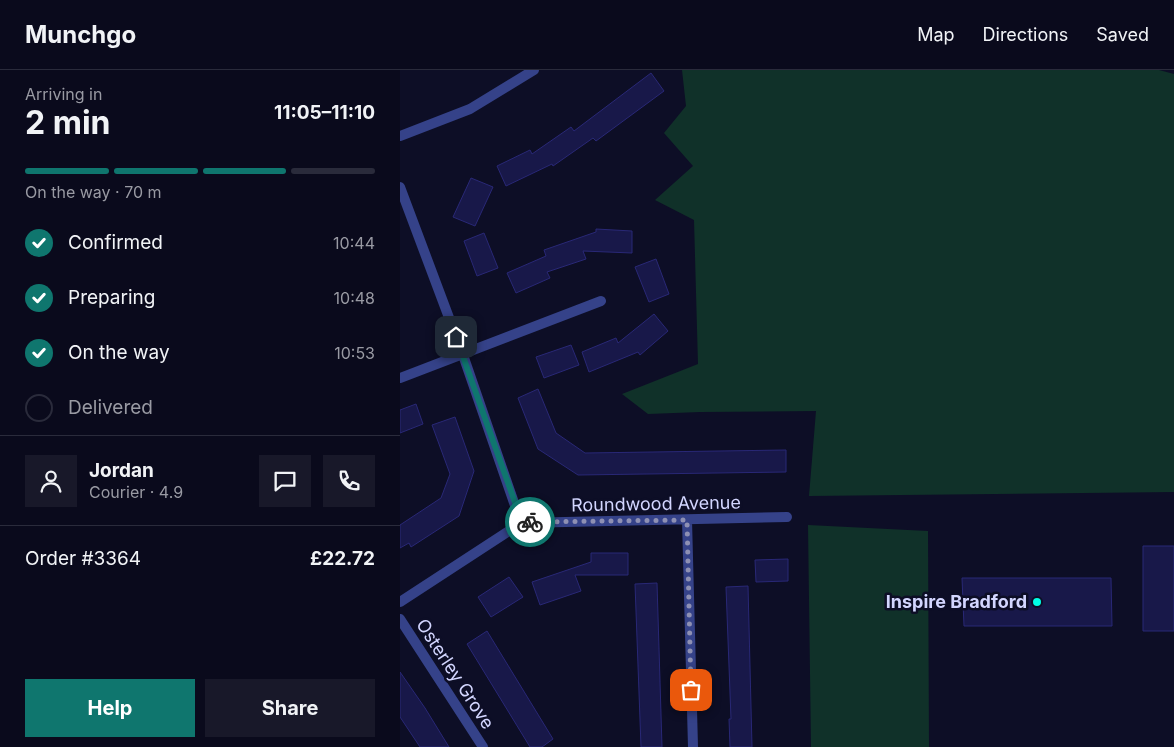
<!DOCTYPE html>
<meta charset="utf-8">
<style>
body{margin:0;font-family:Inter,sans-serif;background:#181829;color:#f1f3f6;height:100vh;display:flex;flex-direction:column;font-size:19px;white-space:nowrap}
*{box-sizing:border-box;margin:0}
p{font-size:16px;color:#999aa3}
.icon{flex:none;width:28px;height:28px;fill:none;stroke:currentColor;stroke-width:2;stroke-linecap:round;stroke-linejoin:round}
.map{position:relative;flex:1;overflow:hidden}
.side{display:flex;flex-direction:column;background:#0a0a1c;width:400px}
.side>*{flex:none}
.pin{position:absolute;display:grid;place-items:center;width:42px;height:42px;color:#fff;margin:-21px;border-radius:10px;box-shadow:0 2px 8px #0006}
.courier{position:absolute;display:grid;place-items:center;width:50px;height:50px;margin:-25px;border:4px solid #0f766e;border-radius:50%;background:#fff;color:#222;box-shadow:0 1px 6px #0007}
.summary em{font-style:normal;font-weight:700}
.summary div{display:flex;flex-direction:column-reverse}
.summary{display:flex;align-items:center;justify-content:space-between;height:85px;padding:0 25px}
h1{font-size:32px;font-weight:700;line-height:38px}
.bar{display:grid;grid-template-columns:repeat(4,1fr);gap:8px 5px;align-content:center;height:60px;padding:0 25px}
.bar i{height:6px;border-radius:4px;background:#2a2b3b}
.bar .on{background:#0f766e}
.bar p{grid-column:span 4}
.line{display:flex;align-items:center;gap:12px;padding:0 25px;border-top:1px solid #2a2b3b}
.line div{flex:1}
.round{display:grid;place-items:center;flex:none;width:52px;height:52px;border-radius:0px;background:#181829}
ol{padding:0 25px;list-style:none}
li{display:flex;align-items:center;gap:15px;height:55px}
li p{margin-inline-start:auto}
li .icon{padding:5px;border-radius:50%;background:#0f766e;color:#fff;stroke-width:4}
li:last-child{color:#999aa3}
li i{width:28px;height:28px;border:2px solid #2a2b3b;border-radius:50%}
.button{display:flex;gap:10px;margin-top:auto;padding:10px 25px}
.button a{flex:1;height:58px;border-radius:0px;background:#0f766e;color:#fff;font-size:20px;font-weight:700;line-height:58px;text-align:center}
.button a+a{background:#181829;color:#f1f3f6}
header{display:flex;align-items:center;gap:30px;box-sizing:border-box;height:70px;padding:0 25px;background:#0a0a1c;border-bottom:1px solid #2a2b3b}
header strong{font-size:24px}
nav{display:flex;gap:28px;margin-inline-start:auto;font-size:18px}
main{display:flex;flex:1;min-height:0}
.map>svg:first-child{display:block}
.green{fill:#103129}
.building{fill:#181849;stroke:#292876}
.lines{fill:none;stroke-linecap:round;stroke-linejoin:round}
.street{stroke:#354289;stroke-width:10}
.done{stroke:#8e90b3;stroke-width:5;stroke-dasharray:0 9}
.route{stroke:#0f766e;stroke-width:6}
.poi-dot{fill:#00fee6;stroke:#0d0e26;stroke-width:2}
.labels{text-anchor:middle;stroke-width:5;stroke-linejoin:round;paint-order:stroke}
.street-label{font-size:18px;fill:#d3d6ff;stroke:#0d0e26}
.poi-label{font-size:18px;font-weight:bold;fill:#d3d6ff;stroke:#0d0e26;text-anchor:end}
</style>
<header>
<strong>Munchgo</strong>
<nav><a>Map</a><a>Directions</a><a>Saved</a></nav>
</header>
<main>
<section class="side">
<div class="summary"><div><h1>2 min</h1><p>Arriving in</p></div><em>11:05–11:10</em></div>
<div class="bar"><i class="on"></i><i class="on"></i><i class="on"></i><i></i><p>On the way · 70 m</p></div>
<ol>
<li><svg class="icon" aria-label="check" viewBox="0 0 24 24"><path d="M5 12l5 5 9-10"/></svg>Confirmed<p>10:44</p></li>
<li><svg class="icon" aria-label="check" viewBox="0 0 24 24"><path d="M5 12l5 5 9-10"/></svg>Preparing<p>10:48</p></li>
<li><svg class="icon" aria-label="check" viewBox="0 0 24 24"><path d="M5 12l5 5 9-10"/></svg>On the way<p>10:53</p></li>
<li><i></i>Delivered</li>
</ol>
<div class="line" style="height:90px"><a class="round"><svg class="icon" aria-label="person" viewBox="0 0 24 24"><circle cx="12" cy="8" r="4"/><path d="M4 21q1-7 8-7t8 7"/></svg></a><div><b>Jordan</b><p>Courier · 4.9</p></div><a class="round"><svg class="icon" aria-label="chat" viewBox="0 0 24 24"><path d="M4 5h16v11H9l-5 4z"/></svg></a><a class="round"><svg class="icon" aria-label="phone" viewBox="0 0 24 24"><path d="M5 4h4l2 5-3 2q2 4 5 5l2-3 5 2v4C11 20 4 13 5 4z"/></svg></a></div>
<div class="line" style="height:65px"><div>Order #3364</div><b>£22.72</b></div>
<div class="button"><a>Help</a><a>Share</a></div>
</section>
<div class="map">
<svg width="774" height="677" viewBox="0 0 774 677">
<rect width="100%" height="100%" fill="#0d0e26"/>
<path class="green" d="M 282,0 L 759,0 L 774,4 L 774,422 L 409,426 L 416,341 L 300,342 L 248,344 L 222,324 L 298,294 L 294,150 L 255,130 L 293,96 L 264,63 L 286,36 Z
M 408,455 L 528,461 L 529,677 L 411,677 Z"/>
<path class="building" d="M 251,3 L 264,21 L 196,71 L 193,68 L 153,96 L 152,94 L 106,116 L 97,96 L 130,80 L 132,84 L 171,57 L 174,61 Z
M 71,108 L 93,117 L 75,156 L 53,147 Z
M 196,159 L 232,161 L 232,183 L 183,181 L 186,189 L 147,202 L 150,208 L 116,223 L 107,203 L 146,186 L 144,180 L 196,162 Z
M 84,163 L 98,198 L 77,206 L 64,171 Z
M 256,189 L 269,224 L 249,232 L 235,197 Z
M 254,244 L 268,261 L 240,285 L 238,282 L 189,302 L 182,282 L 216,268 L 218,273 Z
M 171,275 L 179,295 L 144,308 L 136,287 Z
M 138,319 L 156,363 L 185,383 L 386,380 L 386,402 L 178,405 L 138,379 L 118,328 Z
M 16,334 L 23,354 L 0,363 L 0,340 Z
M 55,347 L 74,401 L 59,446 L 11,477 L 9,473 L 0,478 L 0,455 L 41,428 L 50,404 L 32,355 Z
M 743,476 L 774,476 L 774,561 L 743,561 Z
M 191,483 L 228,483 L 228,505 L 175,505 L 181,521 L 140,535 L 132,512 L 191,492 Z
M 388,489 L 388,511 L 356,512 L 355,490 Z
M 109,507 L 123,527 L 91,547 L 78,527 Z
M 562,508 L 711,508 L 712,556 L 564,556 Z
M 257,513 L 262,677 L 241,677 L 235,514 Z
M 348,516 L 352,677 L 330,677 L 329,649 L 331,649 L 326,517 Z
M 87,561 L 153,669 L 142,677 L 130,677 L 67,574 Z
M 0,602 L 25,638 L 49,677 L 20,677 L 0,647 Z"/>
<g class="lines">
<path class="street" d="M 0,66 L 70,39 L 134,0
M 0,117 L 63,285 L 121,453
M 0,308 L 201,231
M 287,450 L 293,677
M 0,532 L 121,453 L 387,447
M 0,549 L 83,677"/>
</g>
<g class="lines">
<path class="done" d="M 130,452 L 287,450 L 291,620"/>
<path class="route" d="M 56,267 L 122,452 L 130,452"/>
</g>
<circle class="poi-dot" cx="637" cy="532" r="5"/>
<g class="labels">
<g class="street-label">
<text transform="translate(256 434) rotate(-1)" y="6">Roundwood Avenue</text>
<text transform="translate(55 604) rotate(57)" y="6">Osterley Grove</text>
</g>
<g class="poi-label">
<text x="627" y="538">Inspire Bradford</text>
</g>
</g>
</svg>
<div class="pin" style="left:291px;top:620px;background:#ea580c"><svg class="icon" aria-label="bag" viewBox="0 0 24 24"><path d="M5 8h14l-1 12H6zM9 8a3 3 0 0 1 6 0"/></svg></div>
<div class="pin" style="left:56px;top:267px;background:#1f2937"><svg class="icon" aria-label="home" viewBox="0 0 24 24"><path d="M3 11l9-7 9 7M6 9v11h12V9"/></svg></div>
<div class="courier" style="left:130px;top:452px"><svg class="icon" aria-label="bike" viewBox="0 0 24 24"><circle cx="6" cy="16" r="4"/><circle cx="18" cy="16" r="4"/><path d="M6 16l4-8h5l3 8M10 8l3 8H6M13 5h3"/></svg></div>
</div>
</main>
